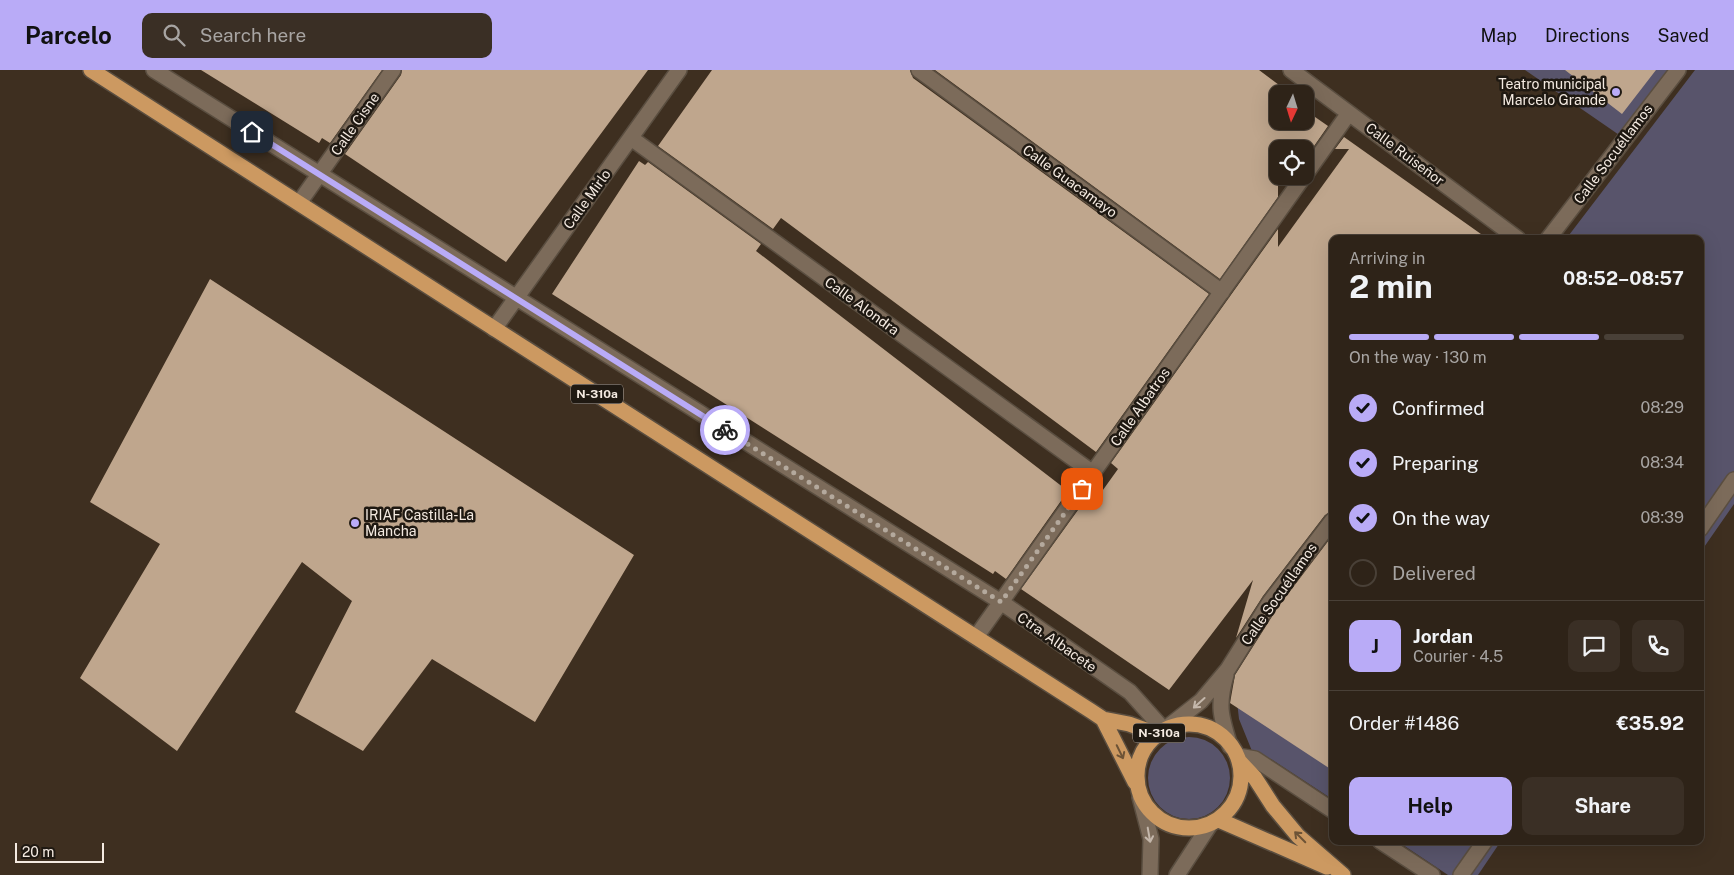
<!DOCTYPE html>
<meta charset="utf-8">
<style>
body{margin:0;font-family:"Public Sans",sans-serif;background:#3a2f25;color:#f1f3f6;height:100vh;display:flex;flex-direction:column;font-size:19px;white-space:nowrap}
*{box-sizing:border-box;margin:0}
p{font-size:16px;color:#a7a4a2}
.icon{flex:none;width:28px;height:28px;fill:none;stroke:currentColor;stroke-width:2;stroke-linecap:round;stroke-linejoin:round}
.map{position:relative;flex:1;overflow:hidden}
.sheet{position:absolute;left:1329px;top:165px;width:375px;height:610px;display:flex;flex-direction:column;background:#2e2318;border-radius:10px;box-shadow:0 5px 20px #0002,0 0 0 1px #494037}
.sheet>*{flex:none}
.needle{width:32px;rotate:184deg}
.buttons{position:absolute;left:1269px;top:15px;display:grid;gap:10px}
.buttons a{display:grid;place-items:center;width:45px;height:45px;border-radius:10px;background:#2e2318;box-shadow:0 5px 20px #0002,0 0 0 1px #494037;font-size:25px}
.scale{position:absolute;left:15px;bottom:12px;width:89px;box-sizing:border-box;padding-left:5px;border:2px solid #f4eae1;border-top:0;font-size:14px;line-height:18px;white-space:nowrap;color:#f4eae1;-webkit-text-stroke:4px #1f1912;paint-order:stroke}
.pin{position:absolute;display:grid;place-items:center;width:42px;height:42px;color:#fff;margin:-21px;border-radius:10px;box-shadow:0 2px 8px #0006}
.courier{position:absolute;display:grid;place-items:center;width:50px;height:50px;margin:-25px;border:4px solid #b9abf7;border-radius:50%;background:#fff;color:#222;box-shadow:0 1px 6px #0007}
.head em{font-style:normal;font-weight:700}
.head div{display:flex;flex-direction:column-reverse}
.head{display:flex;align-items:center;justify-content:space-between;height:85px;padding:0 20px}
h1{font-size:32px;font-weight:700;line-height:38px}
.bar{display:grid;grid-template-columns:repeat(4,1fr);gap:8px 5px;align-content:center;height:60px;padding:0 20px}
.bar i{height:6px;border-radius:4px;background:#494037}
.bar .active{background:#b9abf7}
.bar p{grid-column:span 4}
.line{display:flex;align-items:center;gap:12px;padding:0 20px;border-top:1px solid #494037}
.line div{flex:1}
.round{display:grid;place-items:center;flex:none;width:52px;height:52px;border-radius:10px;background:#3a2f25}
ol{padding:0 20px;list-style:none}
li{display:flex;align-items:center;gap:15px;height:55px}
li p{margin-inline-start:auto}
li .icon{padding:5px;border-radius:50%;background:#b9abf7;color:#111;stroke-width:4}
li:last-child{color:#a7a4a2}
li i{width:28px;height:28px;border:2px solid #494037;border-radius:50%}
.primary-button{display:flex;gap:10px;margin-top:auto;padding:10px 20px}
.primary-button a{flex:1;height:58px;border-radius:10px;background:#b9abf7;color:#111;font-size:20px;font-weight:700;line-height:58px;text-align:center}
.primary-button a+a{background:#3a2f25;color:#f1f3f6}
header{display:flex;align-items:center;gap:30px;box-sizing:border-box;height:70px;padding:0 25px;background:#b9abf7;color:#111}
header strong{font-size:24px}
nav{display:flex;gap:28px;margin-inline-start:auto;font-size:18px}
.search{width:350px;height:45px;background:#3a2f25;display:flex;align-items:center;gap:12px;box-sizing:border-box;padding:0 18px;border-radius:10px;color:#a7a4a2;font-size:19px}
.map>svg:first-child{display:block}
.green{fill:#58546b}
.building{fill:#bfa68d}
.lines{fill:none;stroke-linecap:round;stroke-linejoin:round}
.minor-casing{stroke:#5a4e40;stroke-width:18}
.highway-casing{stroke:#5a4e40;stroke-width:18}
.minor{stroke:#7c6b5a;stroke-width:15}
.highway{stroke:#cc9961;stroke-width:15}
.oneway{stroke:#c4b7ab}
.oneway2{stroke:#6d5336}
.done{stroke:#b4a99d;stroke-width:5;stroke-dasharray:0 9}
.route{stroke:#b9abf7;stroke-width:6}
.poi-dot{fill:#b9abf7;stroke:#1f1912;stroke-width:2}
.labels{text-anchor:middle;stroke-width:5;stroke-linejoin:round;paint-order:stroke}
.shield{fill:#1f1912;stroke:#b4aba3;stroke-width:1}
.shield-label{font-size:12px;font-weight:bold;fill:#f4eae1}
.poi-label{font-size:14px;fill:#f4eae1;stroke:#1f1912;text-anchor:end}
.street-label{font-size:14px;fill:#f4eae1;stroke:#1f1912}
</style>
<header>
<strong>Parcelo</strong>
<div class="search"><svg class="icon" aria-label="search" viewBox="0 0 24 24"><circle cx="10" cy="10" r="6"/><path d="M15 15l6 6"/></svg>Search here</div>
<nav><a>Map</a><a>Directions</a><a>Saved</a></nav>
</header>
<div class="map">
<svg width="1734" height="805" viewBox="0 0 1734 805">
<rect width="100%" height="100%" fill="#3e2f20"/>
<path class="green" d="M 1525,0 L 1678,0 L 1625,69 Z
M 1695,0 L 1734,0 L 1734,434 L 1700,483 L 1700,169 L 1566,169 Z
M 1332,472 L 1332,729 L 1271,689 L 1254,686 L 1239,649 L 1236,623 L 1259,568 Z
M1148 708a41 41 0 1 1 82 0a41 41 0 1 1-82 0Z
M 1397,771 L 1501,771 L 1478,805 L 1448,805 Z"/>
<path class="building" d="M 201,0 L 382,0 L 330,73 L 322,68 L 319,73 Z
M 402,0 L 648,0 L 506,192 L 345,84 L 401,5 Z
M 712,0 L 910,0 L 913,8 L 1209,224 L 1096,382 L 781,148 L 773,159 L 658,76 Z
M 935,0 L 1259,0 L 1291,24 L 1278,24 L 1278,51 L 1305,51 L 1305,40 L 1328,56 L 1312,79 L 1278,79 L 1278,127 L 1220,209 Z
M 1565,0 L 1656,0 L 1622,44 Z
M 1344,67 L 1488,169 L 1332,169 L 1332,442 L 1325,445 L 1263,526 L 1236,568 L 1253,510 L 1169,620 L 1021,519 L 1083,433 L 1090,438 L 1118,399 L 1111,393 L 1278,159 L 1278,177 L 1349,79 L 1335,79 Z
M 639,91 L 645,95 L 648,92 L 761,174 L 756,181 L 1068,421 L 1006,509 L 995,501 L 993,504 L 552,224 Z
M 210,209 L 634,485 L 535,652 L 432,589 L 363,681 L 295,642 L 352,531 L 302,492 L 177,681 L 80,608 L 160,474 L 90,432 Z
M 1332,466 L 1332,700 L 1230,633 L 1235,605 L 1278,537 Z"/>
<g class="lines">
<g class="minor-casing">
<path id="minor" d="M 154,0 L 1001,532 L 1130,622 L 1164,660 L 1201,631 L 1228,599 L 1270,532 L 1332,451
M 919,0 L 1222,222
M 1291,0 L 1518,169
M 631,68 L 1093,403
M 1305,105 L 1349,43
M 299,133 L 393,0
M 1548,169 L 1678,0
M 494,259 L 679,0
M 1700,459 L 1734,410
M 976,567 L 1304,106
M 1226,605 C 1217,636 1221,647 1230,676
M 1238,686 L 1255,689 L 1332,740
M 1140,727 L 1151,769 L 1150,805
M 1380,771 L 1432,805
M 1177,805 L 1209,756
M 1461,805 L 1485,771"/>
</g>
<g class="highway-casing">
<path id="highway" d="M 91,0 L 1091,641 L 1103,649 L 1129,654 L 1157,664
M 1103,649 L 1135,712
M1137 706a52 52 0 1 1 104 0a52 52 0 1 1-104 0Z
M 1239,691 L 1255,708 L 1273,736 L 1298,766 L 1343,805
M 1219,750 L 1327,797"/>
</g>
<use href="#minor" class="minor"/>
<use href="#highway" class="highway"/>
</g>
<defs><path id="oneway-shaft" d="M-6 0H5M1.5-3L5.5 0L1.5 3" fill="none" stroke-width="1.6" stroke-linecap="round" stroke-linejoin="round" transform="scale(1.25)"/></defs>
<g class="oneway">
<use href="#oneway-shaft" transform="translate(1199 633) rotate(138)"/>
<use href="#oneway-shaft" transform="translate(1149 765) rotate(80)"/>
</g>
<g class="oneway2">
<use href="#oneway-shaft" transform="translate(1120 682) rotate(64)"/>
<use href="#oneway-shaft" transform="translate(1300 767) rotate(-135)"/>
</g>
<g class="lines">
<path class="done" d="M 725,360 L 1001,532 L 1082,419"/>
<path class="route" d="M 252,62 L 725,360"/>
</g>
<g class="poi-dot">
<circle cx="1616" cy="22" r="5"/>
<circle cx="355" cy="453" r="5"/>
</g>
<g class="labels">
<g class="shield">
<rect x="571" y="314.5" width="52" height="19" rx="4"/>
<rect x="1133" y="653.5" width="52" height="19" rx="4"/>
</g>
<g class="shield-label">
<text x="597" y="328">N-310a</text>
<text x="1159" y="667">N-310a</text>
</g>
<g class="poi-label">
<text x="1606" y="19">Teatro municipal<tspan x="1606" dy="16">Marcelo Grande</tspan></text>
<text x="365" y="450" text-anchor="start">IRIAF Castilla-La<tspan x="365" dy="16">Mancha</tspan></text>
</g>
<g class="street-label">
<text transform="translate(355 54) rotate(-55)" y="5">Calle Cisne</text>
<text transform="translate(1405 84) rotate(37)" y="5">Calle Ruiseñor</text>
<text transform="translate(1613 84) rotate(-53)" y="5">Calle Socuéllamos</text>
<text transform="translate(1070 111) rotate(36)" y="5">Calle Guacamayo</text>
<text transform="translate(587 129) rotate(-54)" y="5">Calle Mirlo</text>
<text transform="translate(862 236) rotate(36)" y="5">Calle Alondra</text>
<text transform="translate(1140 337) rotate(-55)" y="5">Calle Albatros</text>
<text transform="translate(1279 524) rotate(-55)" y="5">Calle Socuéllamos</text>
<text transform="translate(1057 572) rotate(35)" y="5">Ctra. Albacete</text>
</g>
</g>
</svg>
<div class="buttons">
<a><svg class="needle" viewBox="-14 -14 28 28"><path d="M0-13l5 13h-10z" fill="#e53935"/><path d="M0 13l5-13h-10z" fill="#a7a4a2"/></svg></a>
<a><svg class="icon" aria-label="locate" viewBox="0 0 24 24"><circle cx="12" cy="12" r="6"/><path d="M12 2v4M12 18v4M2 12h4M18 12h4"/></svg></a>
</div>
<div class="scale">20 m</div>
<div class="pin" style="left:1082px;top:419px;background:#ea580c"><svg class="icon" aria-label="bag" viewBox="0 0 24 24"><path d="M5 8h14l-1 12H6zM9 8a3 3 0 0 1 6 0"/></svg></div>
<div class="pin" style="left:252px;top:62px;background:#1f2937"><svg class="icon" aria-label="home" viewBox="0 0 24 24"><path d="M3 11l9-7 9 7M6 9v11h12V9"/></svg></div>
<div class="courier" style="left:725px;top:360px"><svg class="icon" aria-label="bike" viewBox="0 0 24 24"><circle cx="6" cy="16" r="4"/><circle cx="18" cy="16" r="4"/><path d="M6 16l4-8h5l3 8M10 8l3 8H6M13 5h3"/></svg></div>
<section class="sheet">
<div class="head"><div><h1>2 min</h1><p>Arriving in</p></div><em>08:52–08:57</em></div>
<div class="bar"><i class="active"></i><i class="active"></i><i class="active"></i><i></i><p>On the way · 130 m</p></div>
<ol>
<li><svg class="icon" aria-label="check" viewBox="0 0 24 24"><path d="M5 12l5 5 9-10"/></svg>Confirmed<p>08:29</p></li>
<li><svg class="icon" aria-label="check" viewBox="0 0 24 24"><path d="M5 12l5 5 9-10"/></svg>Preparing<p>08:34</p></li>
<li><svg class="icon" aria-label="check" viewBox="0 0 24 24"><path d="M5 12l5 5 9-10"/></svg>On the way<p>08:39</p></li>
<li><i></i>Delivered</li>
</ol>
<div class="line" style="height:90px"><b class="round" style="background:#b9abf7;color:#111">J</b><div><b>Jordan</b><p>Courier · 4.5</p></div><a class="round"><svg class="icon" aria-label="chat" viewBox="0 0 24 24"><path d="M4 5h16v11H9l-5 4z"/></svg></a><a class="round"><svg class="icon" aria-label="phone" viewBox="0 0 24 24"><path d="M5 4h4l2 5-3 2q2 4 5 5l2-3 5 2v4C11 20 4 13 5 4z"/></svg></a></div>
<div class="line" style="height:65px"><div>Order #1486</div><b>€35.92</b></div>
<div class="primary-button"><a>Help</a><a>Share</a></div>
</section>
</div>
